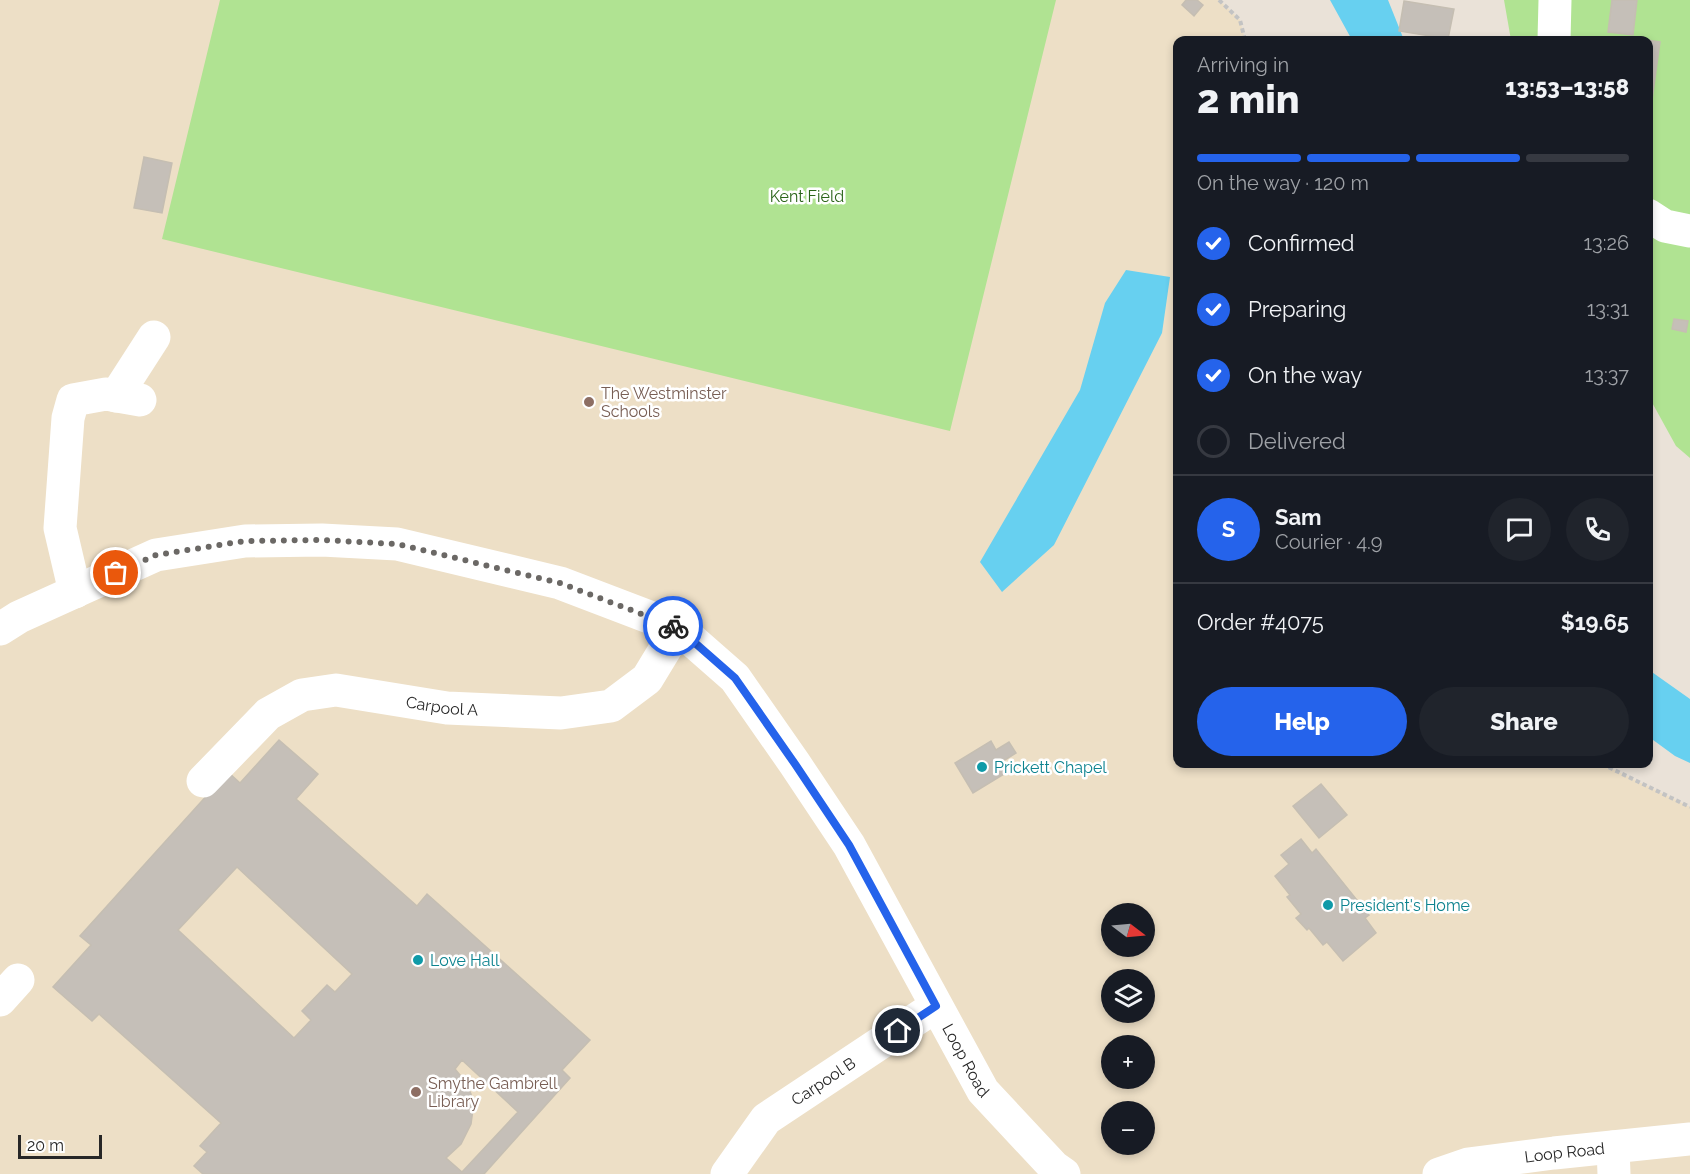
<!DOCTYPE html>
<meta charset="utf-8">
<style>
body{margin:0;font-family:Raleway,sans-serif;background:#20242c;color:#f1f3f6;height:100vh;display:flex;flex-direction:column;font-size:22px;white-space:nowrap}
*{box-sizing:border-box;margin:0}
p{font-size:20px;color:#9ea1a6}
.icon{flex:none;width:33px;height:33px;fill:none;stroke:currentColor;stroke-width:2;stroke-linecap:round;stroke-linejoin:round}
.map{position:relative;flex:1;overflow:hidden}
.panel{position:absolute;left:1173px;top:36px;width:480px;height:732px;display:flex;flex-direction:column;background:#171b24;border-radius:12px;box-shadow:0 3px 9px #0003}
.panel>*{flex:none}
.needle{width:39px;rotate:106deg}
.fabs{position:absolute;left:1101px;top:903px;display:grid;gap:12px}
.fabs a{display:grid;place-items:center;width:54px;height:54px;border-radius:50%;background:#171b24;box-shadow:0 3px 9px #0003;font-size:30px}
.scale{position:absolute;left:18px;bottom:15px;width:84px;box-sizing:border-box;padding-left:6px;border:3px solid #272727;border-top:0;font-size:16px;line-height:21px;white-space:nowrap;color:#272727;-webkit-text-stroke:4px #fff;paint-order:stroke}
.pin{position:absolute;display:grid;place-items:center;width:51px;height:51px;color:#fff;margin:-26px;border:3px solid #fff;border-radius:50%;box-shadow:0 2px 6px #0007}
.courier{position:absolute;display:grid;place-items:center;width:60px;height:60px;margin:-30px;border:4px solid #2563eb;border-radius:50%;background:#fff;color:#222;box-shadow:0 2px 8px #0007}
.head em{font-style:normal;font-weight:800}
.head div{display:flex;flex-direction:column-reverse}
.head{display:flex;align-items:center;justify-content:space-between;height:102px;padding:0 24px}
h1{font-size:39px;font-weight:800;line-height:45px}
.bar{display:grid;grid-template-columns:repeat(4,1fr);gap:9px 6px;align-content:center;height:72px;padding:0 24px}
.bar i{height:8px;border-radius:4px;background:#363941}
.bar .active{background:#2563eb}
.bar p{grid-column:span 4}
.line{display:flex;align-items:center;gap:15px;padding:0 24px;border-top:2px solid #363941}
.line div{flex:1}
.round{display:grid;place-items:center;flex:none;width:63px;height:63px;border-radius:32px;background:#20242c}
ol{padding:0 24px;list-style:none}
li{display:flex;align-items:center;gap:18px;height:66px}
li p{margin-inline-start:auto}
li .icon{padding:6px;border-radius:50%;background:#2563eb;color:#fff;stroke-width:4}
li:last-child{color:#9ea1a6}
li i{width:33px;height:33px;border:3px solid #363941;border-radius:50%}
.primary-button{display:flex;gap:12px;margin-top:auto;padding:12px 24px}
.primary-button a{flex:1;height:69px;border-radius:36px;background:#2563eb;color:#fff;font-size:24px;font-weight:800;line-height:69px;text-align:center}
.primary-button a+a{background:#20242c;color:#f1f3f6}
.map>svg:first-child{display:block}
.education{fill:#eddfc6;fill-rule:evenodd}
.park{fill:#b0e392}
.water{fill:#67d0f0}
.building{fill:#c5bfb8;stroke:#c5beb2;stroke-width:1.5;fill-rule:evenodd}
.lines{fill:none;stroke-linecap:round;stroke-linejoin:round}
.path{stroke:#c3c3c3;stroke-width:4;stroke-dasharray:4.5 3;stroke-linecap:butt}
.minor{stroke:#fff;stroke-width:33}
.done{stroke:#6b6865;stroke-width:6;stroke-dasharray:0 10.8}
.route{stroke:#2563eb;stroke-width:8}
.education-dot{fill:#8d6e63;stroke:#fff;stroke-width:2}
.culture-dot{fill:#0f9aa8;stroke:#fff;stroke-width:2}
.labels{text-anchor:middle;stroke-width:5;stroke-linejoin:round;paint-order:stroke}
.park-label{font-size:16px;fill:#2a6418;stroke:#fff}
.education-label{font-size:16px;fill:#785e54;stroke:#fff;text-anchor:start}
.street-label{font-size:16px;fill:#272727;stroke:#fff}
.culture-label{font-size:16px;fill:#0d838f;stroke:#fff;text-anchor:start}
</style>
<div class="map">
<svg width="1690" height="1174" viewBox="0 0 1690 1174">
<rect width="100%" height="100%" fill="#eae2d8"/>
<path class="education" d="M 0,0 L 1219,0 L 1240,20 L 1245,40 L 1178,40 L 1178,764 L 1602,764 L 1690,807 L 1690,1174 L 0,1174 ZM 1112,914 L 1144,914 L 1144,946 L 1112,946 ZM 1112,980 L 1144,980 L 1144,1012 L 1112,1012 ZM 1112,1046 L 1144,1046 L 1144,1078 L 1112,1078 ZM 1112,1112 L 1144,1112 L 1144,1144 L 1112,1144 Z"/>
<path class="park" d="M 220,0 L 1056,0 L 950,431 L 162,239 Z
M 1504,0 L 1690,0 L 1690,458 L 1676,446 L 1649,397 L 1648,40 L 1511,40 Z"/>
<path class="water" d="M 1330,0 L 1388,0 L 1404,40 L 1352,40 Z
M 1126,270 L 1170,277 L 1162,333 L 1054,545 L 1002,592 L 980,562 L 1080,390 L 1105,303 Z
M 1649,670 L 1690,699 L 1690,763 L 1675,756 L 1649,737 Z"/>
<path class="building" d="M 1186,0 L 1197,0 L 1203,5 L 1194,16 L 1182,5 Z
M 1612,0 L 1637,0 L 1633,35 L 1608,32 Z
M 1404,1 L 1454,9 L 1448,39 L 1399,31 Z
M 1631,38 L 1660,42 L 1651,107 L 1648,107 L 1648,40 L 1631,40 Z
M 144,157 L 172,163 L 162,213 L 134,208 Z
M 1674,319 L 1688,321 L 1686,332 L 1672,329 Z
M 279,740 L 318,774 L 296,799 L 417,906 L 427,894 L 590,1040 L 562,1070 L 570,1078 L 484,1174 L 203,1174 L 194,1166 L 207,1152 L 200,1146 L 221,1123 L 99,1014 L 92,1021 L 53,987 L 91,945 L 80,936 L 228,772 L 240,783 ZM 237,867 L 352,974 L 335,992 L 327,985 L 302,1011 L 311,1020 L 294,1038 L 178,930 ZM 462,1060 L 518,1112 L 462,1172 L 446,1158 L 461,1144 L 471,1124 L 473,1109 L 471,1094 L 464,1080 L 455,1069 Z
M 991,741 L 996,750 L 1009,742 L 1016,753 L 1003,761 L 1009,771 L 973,793 L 955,763 Z
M 1321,784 L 1347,815 L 1319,838 L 1293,806 Z
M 1301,839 L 1312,853 L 1316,849 L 1369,915 L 1365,918 L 1376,933 L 1343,961 L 1327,942 L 1323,945 L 1309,928 L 1307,930 L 1296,918 L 1301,914 L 1287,897 L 1290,895 L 1275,876 L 1289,864 L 1281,855 Z"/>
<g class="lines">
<path class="path" d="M 1219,0 L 1240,20 L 1245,40
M 1602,764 L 1690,807"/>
<g class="minor">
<path d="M 1554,40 L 1555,0"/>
<path d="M 1648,215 L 1665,226 L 1690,231"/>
<path d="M 116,396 L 154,337"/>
<path d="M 75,592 L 60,528 L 68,418 L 73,400 L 106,394 L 140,400"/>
<path id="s1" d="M 0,629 L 19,617 L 156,555 L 245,541 L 322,540 L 397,544 L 560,583 L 678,628 L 735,678 L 795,764 L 849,845 L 983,1091 L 1054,1167 L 1064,1174"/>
<path id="s2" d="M 203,781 L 268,714 L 302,695 L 336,690 L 447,708 L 561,713 L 611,706 L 647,679 L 678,628"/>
<path d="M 0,1000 L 18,980"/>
<path d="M 1613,1147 L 1614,1174"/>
<path id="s3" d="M 727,1174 L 766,1119 L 936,1006"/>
<path id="s4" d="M 1439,1174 L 1468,1164 L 1554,1153 L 1690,1139"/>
</g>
</g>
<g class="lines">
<path class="done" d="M 116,573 L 156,555 L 245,541 L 322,540 L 397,544 L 560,583 L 673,626"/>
<path class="route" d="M 673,626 L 678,628 L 735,678 L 795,764 L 849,845 L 936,1006 L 898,1031"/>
</g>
<g class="education-dot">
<circle cx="589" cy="402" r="6"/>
<circle cx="416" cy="1092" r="6"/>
</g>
<g class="culture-dot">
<circle cx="982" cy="767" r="6"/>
<circle cx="1328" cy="905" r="6"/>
<circle cx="418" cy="960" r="6"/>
</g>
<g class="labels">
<g class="park-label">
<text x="807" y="202">Kent Field</text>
</g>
<g class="education-label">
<text x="601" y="399">The Westminster<tspan x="601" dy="18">Schools</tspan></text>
<text x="428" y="1089">Smythe Gambrell<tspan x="428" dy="18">Library</tspan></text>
</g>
<g class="street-label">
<text dy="6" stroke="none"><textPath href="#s2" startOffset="274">Carpool A</textPath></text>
<text dy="6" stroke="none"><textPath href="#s1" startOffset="1232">Loop Road</textPath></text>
<text dy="6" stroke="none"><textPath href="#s3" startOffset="136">Carpool B</textPath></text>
<text dy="6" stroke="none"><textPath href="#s4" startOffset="128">Loop Road</textPath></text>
</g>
<g class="culture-label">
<text x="994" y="773">Prickett Chapel</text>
<text x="1340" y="911">President's Home</text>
<text x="430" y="966">Love Hall</text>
</g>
</g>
</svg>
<div class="fabs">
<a><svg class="needle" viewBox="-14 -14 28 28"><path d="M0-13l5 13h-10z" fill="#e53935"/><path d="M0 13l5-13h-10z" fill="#9ea1a6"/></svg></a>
<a><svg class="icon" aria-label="layers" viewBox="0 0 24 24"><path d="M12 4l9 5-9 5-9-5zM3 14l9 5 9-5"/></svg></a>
<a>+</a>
<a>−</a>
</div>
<div class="scale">20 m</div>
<div class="pin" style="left:116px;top:573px;background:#ea580c"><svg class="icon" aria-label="bag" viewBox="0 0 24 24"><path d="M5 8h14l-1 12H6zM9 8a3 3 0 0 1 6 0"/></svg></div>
<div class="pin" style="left:898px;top:1031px;background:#1f2937"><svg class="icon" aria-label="home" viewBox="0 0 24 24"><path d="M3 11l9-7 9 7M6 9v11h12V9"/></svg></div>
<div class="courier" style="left:673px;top:626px"><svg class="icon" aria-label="bike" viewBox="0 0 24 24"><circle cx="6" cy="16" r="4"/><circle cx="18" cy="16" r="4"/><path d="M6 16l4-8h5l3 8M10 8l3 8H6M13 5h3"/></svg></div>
<section class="panel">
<div class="head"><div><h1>2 min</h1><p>Arriving in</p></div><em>13:53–13:58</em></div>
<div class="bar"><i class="active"></i><i class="active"></i><i class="active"></i><i></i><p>On the way · 120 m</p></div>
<ol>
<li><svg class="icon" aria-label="check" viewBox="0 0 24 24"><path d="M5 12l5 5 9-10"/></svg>Confirmed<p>13:26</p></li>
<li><svg class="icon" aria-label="check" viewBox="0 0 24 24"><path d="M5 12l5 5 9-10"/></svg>Preparing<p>13:31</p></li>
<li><svg class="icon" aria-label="check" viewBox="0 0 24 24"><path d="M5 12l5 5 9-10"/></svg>On the way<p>13:37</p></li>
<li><i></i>Delivered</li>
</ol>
<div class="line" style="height:108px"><b class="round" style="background:#2563eb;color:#fff">S</b><div><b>Sam</b><p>Courier · 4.9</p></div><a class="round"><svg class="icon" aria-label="chat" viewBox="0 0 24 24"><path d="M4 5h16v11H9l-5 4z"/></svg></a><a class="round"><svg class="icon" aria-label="phone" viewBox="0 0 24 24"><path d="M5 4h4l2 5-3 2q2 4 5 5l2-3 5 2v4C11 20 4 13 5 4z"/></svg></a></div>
<div class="line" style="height:78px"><div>Order #4075</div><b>$19.65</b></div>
<div class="primary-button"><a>Help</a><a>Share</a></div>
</section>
</div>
